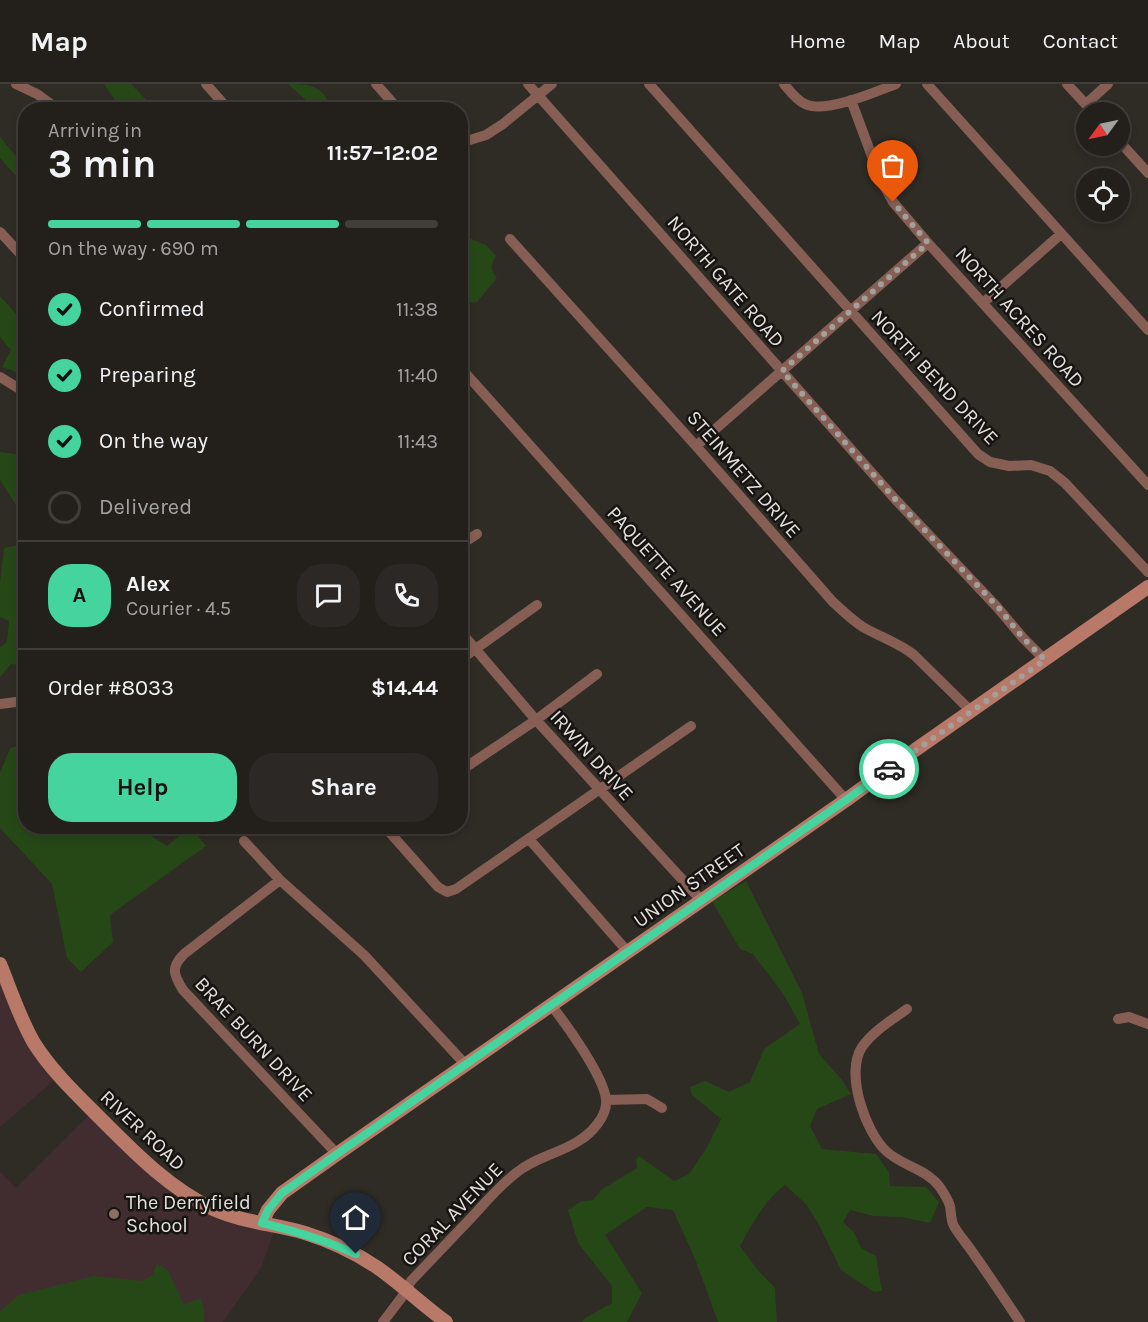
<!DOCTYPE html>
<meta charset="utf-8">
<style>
body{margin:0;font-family:Karla,sans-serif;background:#2b2825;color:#f1f3f6;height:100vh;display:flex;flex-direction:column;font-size:22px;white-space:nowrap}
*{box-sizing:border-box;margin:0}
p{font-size:20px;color:#a3a3a3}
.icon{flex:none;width:33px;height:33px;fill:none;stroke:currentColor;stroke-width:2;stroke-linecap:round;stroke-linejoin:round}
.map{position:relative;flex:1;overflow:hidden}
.details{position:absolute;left:18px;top:18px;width:450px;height:732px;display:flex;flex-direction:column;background:#23201c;border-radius:24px;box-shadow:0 3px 9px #0003,0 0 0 2px #403e3b}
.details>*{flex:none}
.needle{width:39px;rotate:237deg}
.fabs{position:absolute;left:1076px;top:18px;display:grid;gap:12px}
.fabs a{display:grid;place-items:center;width:54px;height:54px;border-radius:50%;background:#23201c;box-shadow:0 3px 9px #0003,0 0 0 2px #403e3b;font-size:30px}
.pin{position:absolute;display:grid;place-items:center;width:51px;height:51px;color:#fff;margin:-62px -26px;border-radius:50% 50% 50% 0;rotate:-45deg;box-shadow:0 0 6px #0007}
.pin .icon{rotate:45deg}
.courier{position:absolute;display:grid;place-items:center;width:60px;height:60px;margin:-30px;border:4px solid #46d49e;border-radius:50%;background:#fff;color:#222;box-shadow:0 2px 8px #0007}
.head em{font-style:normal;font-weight:700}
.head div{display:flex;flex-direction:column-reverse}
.head{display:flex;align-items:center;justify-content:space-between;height:102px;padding:0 30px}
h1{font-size:39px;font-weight:700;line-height:45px}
.bar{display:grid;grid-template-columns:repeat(4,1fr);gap:9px 6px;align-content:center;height:72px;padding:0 30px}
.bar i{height:8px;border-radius:4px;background:#403e3b}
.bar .on{background:#46d49e}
.bar p{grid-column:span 4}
.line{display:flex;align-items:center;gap:15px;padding:0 30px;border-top:2px solid #403e3b}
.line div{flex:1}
.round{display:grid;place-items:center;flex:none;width:63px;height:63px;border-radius:24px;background:#2b2825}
ol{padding:0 30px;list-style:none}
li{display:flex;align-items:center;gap:18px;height:66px}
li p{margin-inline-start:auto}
li .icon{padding:6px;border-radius:50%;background:#46d49e;color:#111;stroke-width:4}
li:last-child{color:#a3a3a3}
li i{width:33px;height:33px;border:3px solid #403e3b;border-radius:50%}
.primary-button{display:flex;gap:12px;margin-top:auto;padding:12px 30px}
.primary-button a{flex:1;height:69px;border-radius:24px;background:#46d49e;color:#111;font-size:24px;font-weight:700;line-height:69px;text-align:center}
.primary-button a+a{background:#2b2825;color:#f1f3f6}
header{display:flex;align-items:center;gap:36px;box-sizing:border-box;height:84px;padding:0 30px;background:#23201c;border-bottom:2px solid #403e3b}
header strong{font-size:28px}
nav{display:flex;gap:33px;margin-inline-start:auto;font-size:21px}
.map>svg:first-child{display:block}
.education{fill:#412d30}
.green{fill:#264817}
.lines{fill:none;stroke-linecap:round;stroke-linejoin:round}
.street{stroke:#865e54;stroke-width:10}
.secondary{stroke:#b87969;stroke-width:14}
.done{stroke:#a3a09c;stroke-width:6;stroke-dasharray:0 10.8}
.route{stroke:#46d49e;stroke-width:8}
.education-dot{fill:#8d6e63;stroke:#161411;stroke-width:2}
.labels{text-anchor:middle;stroke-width:5;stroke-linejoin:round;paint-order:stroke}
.street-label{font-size:20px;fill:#e2dfdc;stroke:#161411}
.poi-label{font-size:20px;fill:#e2dfdc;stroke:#161411;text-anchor:start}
</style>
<header>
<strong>Map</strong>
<nav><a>Home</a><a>Map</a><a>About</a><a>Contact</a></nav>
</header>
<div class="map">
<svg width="1148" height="1238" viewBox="0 0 1148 1238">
<rect width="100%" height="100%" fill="#2f2b25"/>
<path class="education" d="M 0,880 L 16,921 L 59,992 L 0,1043 Z
M 93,1027 L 180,1106 L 276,1142 L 261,1184 L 223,1238 L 0,1238 L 0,1087 L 16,1104 Z"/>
<path class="green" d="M 104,0 L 131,0 L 155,25 L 121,25 Z
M 288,0 C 302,0 321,0 327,16 C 328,19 328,22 329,25 L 316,25 Z
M 0,53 L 25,83 L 25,102 L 0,74 Z
M 461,151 L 486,161 L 496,172 C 490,182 490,185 497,194 L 477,218 L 467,219 L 461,213 Z
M 0,212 L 25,240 L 25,291 L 2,283 L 11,266 L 0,253 Z
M 0,368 L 23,371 L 25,373 L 25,380 L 16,383 L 22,407 L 25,414 L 25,435 L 0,396 Z
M 25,456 L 25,582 L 11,580 L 0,593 L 0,563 L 7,558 L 9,537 L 0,533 L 0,498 L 4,464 L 23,460 Z
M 25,660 L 26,742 L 137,743 L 167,762 L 190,743 L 191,743 L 206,762 L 110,831 L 113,858 L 81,888 L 67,874 L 52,800 L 0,744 L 0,689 L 10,664 Z
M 746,797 L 802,909 L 819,970 L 842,996 L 851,1010 L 817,1025 L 810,1042 L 822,1065 L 876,1070 L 889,1088 L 890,1102 L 926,1103 L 939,1118 L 930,1139 L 902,1133 L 874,1132 L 850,1126 L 843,1138 L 854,1148 L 861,1164 L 876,1172 L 882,1207 L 874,1208 L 841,1186 L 818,1139 L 806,1120 L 785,1101 C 765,1116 752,1140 740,1162 L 757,1185 L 775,1204 L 777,1238 L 718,1238 L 695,1175 L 673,1126 L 647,1123 L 605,1151 L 642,1209 L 627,1238 L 582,1238 L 585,1234 L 612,1219 L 612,1202 L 578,1159 L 568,1126 L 582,1117 L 593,1116 L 601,1106 L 637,1084 L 636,1076 L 639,1072 L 674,1097 L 689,1090 L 706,1065 L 721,1035 L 692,1011 L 690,1003 L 705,997 L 729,1008 L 750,998 L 764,965 L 800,940 L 784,911 L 753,870 L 740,865 L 712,817 Z
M 157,1180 L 168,1186 L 184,1221 L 201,1214 L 204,1225 L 204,1238 L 0,1238 L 0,1227 L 19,1211 L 94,1192 L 142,1197 L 152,1192 Z"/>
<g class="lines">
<path class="street" d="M 16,0 L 37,10 L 59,26
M 206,0 L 229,26
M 376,0 L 399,26
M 528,0 L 895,415 L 997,523 L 1023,554 L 1045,576
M 649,0 L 978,370 L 990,378 L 1009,382 L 1031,381 L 1050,387 L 1065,399 L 1148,488
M 784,0 C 790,7 796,16 805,20 C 825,30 875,8 896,0
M 927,0 L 1148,246
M 1067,0 L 1093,28
M 851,16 L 880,94 L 893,118 L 928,159 L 1148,401
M 1086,20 L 1108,0
M 1119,57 L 1148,89
M 460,59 L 486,51 L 503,40 L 552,0
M 0,148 L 26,176
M 510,155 L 696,362 L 833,518 C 843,527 852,536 863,543 C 880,553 899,559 914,571 L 971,627
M 983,219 L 1061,150
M 460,283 L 846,716
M 0,293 L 26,309
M 696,362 L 928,159
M 460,461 L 477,450
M 460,547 L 536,636 L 701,816
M 460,576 L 537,521
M 0,620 L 16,618 L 26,619
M 466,683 L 536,636 L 597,590
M 384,742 L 438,803 L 447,808 L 456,805 L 691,642
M 529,755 L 628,868
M 244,757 L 280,796 L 364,871 L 465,980
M 280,796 L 184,870 C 171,883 173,890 183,906 L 337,1070
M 907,925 C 892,936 873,947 862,963 C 845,989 865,1047 886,1067 C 902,1082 926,1085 939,1102 C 943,1108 948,1115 950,1122 C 951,1128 951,1135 953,1140 C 955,1146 967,1160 971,1166 C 988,1190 1004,1214 1020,1238
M 1118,935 L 1129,933 L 1148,940
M 606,1016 L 647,1015 L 662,1024
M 383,1238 L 402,1213 L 411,1197 C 431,1176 451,1155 471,1134 C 485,1119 499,1102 516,1089 C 534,1074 557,1070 577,1058 C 591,1050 608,1032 606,1015 C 603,991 566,940 551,921"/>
<path class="secondary" d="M 0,880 C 11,907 20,935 34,959 C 51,986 75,1009 97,1031 C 131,1065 168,1104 213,1125 C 242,1138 274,1140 305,1149 C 331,1157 356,1169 378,1184 C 402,1201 423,1221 446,1238
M 262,1139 L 268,1126 L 282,1109 L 337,1070 L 846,716 L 898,678 L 1148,503"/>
</g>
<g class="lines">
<path class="done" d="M 889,685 L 1045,576 L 1023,554 L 998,523 L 895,415 L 782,287 L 928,159 L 893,118"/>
<path class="route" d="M 356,1170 C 325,1156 295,1147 262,1139 L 268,1126 L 282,1109 L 337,1070 L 846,716 L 889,685"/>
</g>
<circle class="education-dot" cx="114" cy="1130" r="6"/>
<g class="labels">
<g class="street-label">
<text transform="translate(726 197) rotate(49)" y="7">NORTH GATE ROAD</text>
<text transform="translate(1020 233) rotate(48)" y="7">NORTH ACRES ROAD</text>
<text transform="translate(935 293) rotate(47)" y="7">NORTH BEND DRIVE</text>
<text transform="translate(744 390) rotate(49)" y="7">STEINMETZ DRIVE</text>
<text transform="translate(667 487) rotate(48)" y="7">PAQUETTE AVENUE</text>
<text transform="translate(592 671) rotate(48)" y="7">IRWIN DRIVE</text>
<text transform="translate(689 801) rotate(-35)" y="7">UNION STREET</text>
<text transform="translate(254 955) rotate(47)" y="7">BRAE BURN DRIVE</text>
<text transform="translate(143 1046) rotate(43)" y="7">RIVER ROAD</text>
<text transform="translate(452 1130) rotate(-46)" y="7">CORAL AVENUE</text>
</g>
<g class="poi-label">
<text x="126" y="1125">The Derryfield<tspan x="126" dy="23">School</tspan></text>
</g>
</g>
</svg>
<div class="fabs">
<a><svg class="needle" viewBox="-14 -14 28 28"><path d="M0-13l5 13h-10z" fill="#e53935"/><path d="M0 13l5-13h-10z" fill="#a3a3a3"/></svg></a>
<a><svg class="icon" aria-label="locate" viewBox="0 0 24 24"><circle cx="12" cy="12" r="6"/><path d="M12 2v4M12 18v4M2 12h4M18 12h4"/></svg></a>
</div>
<div class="pin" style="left:893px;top:118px;background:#ea580c"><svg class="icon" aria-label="bag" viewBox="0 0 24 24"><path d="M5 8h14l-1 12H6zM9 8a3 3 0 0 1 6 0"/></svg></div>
<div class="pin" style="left:356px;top:1170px;background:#1f2937"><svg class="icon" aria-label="home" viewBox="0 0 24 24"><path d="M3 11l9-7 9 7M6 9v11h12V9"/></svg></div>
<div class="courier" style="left:889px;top:685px"><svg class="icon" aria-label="car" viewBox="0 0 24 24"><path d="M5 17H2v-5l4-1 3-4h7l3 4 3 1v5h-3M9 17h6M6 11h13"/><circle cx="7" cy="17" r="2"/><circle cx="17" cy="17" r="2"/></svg></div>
<section class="details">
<div class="head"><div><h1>3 min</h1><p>Arriving in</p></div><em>11:57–12:02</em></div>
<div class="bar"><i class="on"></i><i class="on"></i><i class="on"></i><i></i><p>On the way · 690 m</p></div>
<ol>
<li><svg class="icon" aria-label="check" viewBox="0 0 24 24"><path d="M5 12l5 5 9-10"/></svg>Confirmed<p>11:38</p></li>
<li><svg class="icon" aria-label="check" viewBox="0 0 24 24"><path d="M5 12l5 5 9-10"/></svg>Preparing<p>11:40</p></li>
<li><svg class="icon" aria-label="check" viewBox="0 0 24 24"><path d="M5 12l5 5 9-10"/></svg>On the way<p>11:43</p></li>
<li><i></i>Delivered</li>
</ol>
<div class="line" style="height:108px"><b class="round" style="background:#46d49e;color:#111">A</b><div><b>Alex</b><p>Courier · 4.5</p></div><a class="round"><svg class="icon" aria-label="chat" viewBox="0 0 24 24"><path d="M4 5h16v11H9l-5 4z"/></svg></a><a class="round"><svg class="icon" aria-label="phone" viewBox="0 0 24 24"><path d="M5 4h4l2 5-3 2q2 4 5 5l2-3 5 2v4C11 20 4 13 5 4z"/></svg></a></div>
<div class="line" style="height:78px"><div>Order #8033</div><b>$14.44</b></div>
<div class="primary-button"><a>Help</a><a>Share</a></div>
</section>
</div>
